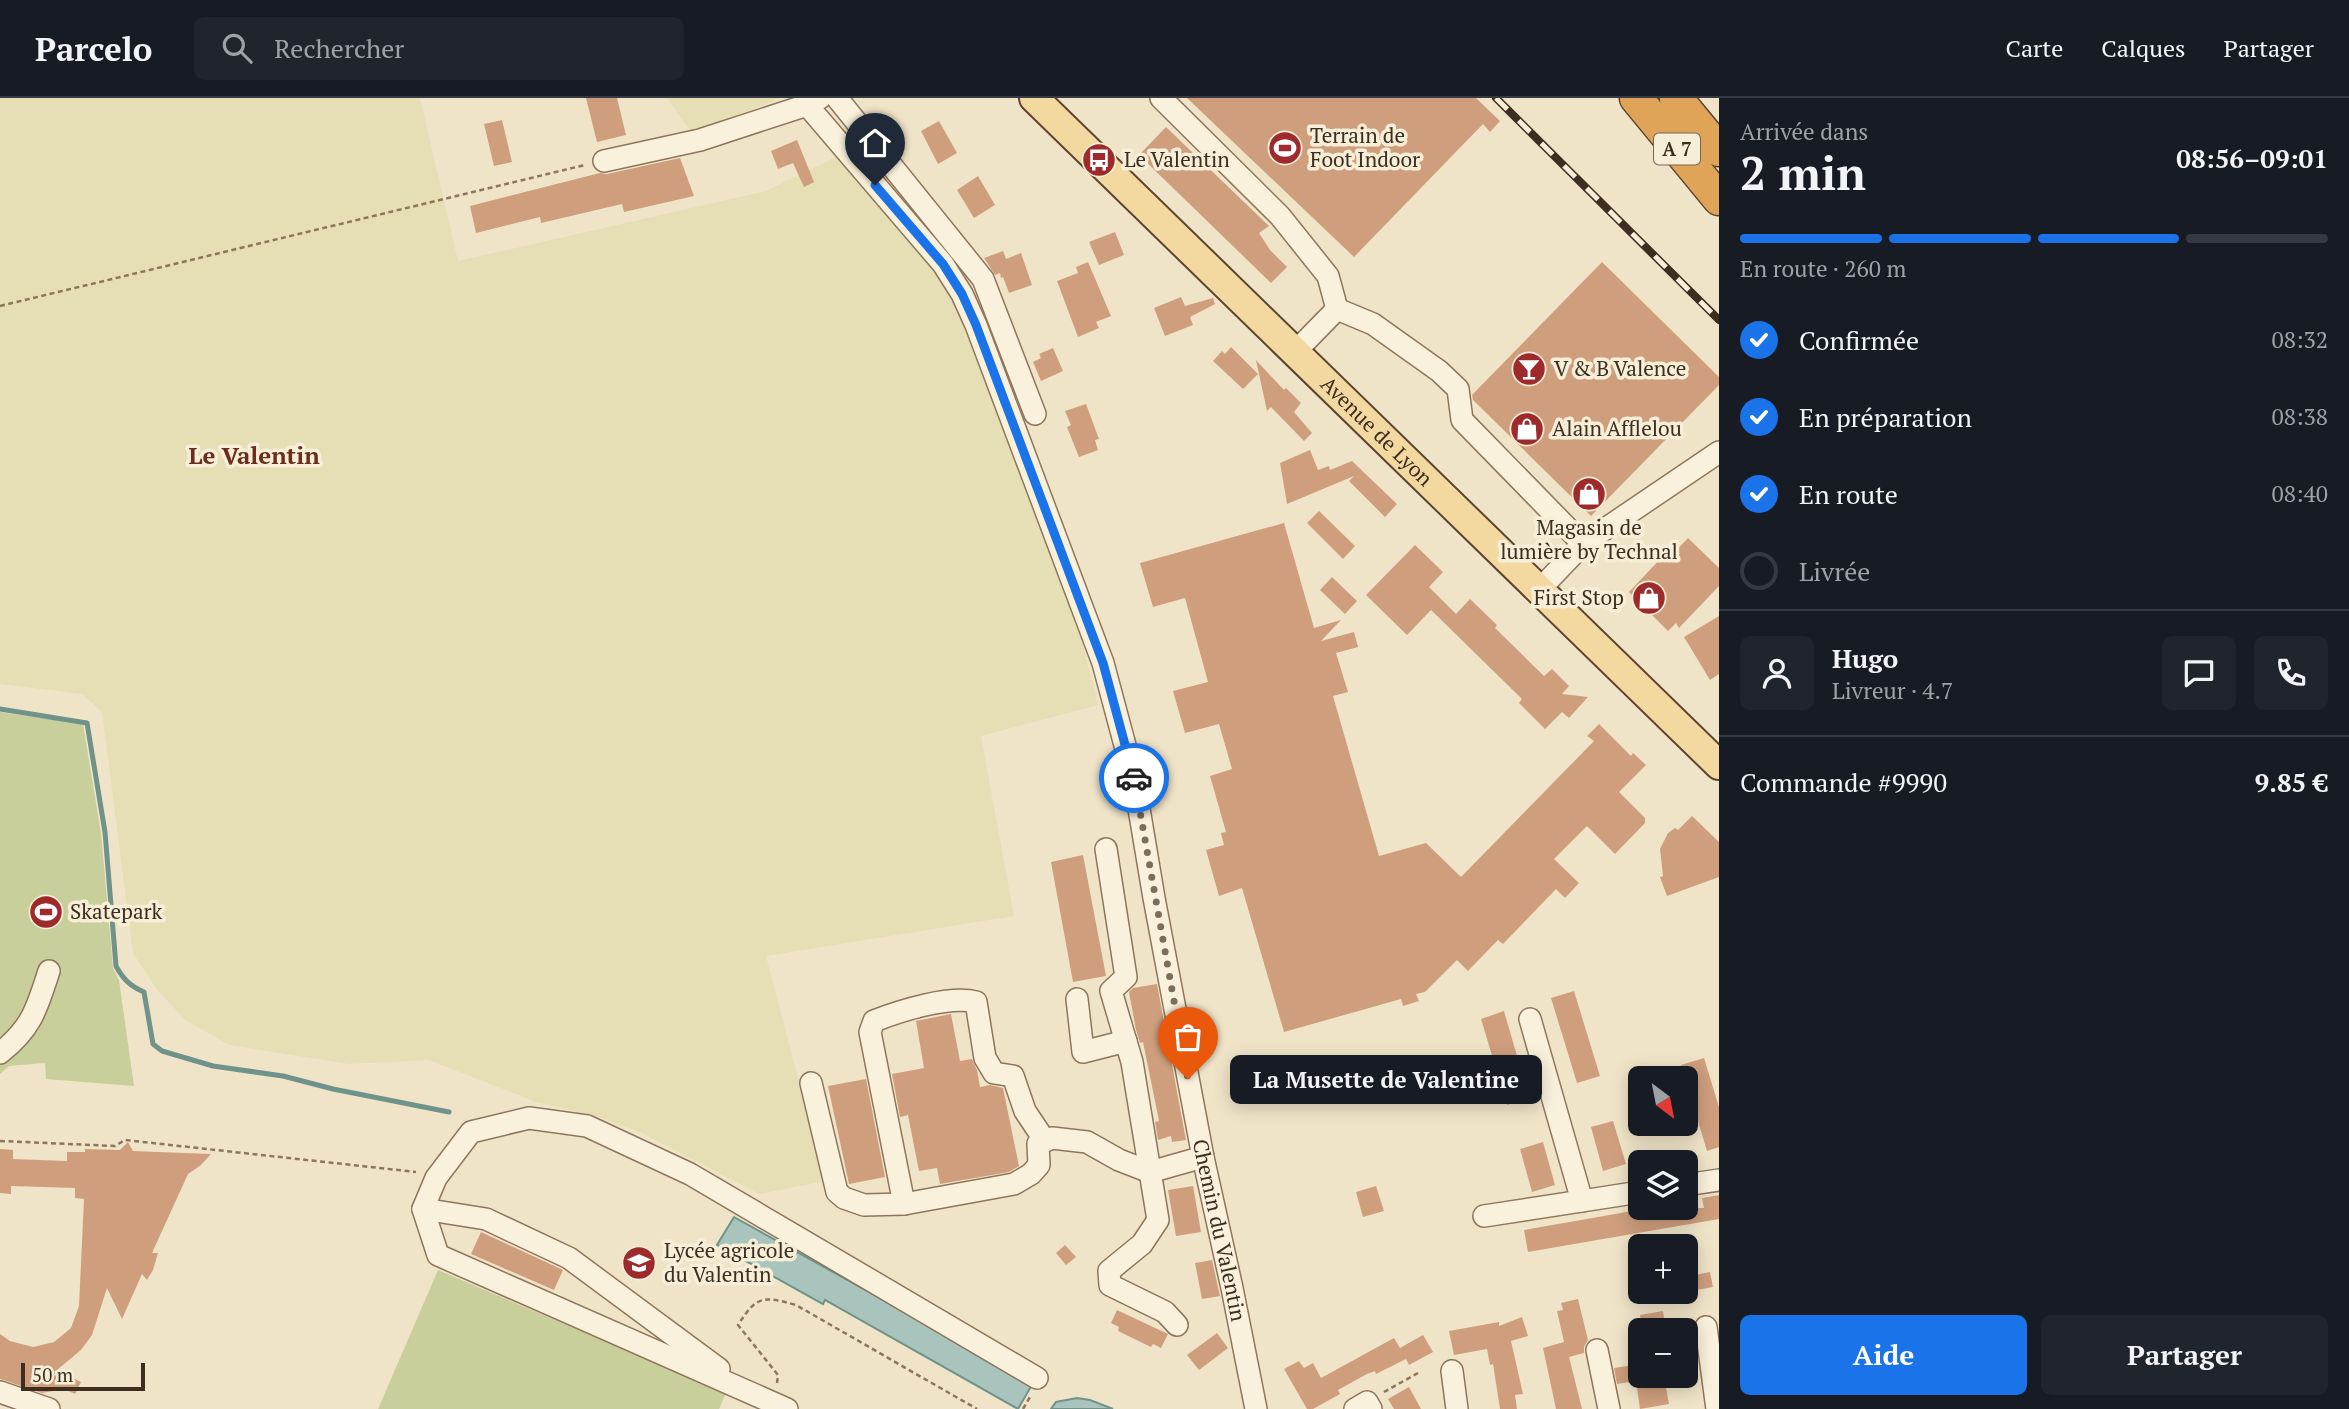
<!DOCTYPE html>
<html lang="fr">
<meta charset="utf-8">
<style>
body{margin:0;font-family:"PT Serif",serif;background:#20242c;color:#f1f3f6;height:100vh;display:flex;flex-direction:column;font-size:26px;white-space:nowrap}
*{box-sizing:border-box;margin:0}
p{font-size:23px;color:#9ea1a6}
.icon{flex:none;width:38px;height:38px;fill:none;stroke:currentColor;stroke-width:2;stroke-linecap:round;stroke-linejoin:round}
.map{position:relative;flex:1;overflow:hidden}
.side{display:flex;flex-direction:column;background:#171b24;width:630px}
.side>*{flex:none}
.needle{width:46px;rotate:148deg}
.controls{position:absolute;left:1628px;top:968px;display:grid;gap:14px}
.controls a{display:grid;place-items:center;width:70px;height:70px;border-radius:10px;background:#171b24;box-shadow:0 4px 18px #0003;font-size:35px}
.scale{position:absolute;left:21px;bottom:18px;width:124px;box-sizing:border-box;padding-left:7px;border:4px solid #3d2e20;border-top:0;font-size:19px;line-height:24px;white-space:nowrap;color:#3d2e20;-webkit-text-stroke:5px #f7eed8;paint-order:stroke}
.pin{position:absolute;display:grid;place-items:center;width:60px;height:60px;color:#fff;margin:-72px -30px;border-radius:50% 50% 50% 0;rotate:-45deg;box-shadow:0 0 7px #0007}
.pin .icon{rotate:45deg}
.courier{position:absolute;display:grid;place-items:center;width:70px;height:70px;margin:-35px;border:5px solid #1a73e8;border-radius:50%;background:#fff;color:#222;box-shadow:0 2px 9px #0007}
.bubble{position:absolute;height:49px;border-radius:10px;background:#171b24;box-shadow:0 4px 18px #0003;font-size:23px;font-weight:700;line-height:49px;text-align:center}
.overview em{font-style:normal;font-weight:700}
.overview div{display:flex;flex-direction:column-reverse}
.overview{display:flex;align-items:center;justify-content:space-between;height:119px;padding:0 21px}
h1{font-size:46px;font-weight:700;line-height:52px}
.bar{display:grid;grid-template-columns:repeat(4,1fr);gap:10px 7px;align-content:center;height:84px;padding:0 21px}
.bar i{height:9px;border-radius:5px;background:#363941}
.bar .on{background:#1a73e8}
.bar p{grid-column:span 4}
.line{display:flex;align-items:center;gap:18px;padding:0 21px;border-top:2px solid #363941}
.line div{flex:1}
.round{display:grid;place-items:center;flex:none;width:74px;height:74px;border-radius:10px;background:#20242c}
ol{padding:0 21px;list-style:none}
li{display:flex;align-items:center;gap:21px;height:77px}
li p{margin-inline-start:auto}
li .icon{padding:7px;border-radius:50%;background:#1a73e8;color:#fff;stroke-width:4}
li:last-child{color:#9ea1a6}
li i{width:38px;height:38px;border:4px solid #363941;border-radius:50%}
.button{display:flex;gap:14px;margin-top:auto;padding:14px 21px}
.button a{flex:1;height:80px;border-radius:10px;background:#1a73e8;color:#fff;font-size:28px;font-weight:700;line-height:80px;text-align:center}
.button a+a{background:#20242c;color:#f1f3f6}
header{display:flex;align-items:center;gap:42px;box-sizing:border-box;height:98px;padding:0 35px;background:#171b24;border-bottom:2px solid #363941}
header strong{font-size:33px}
nav{display:flex;gap:38px;margin-inline-start:auto;font-size:24px}
.search{width:490px;height:63px;background:#20242c;display:flex;align-items:center;gap:18px;box-sizing:border-box;padding:0 24px;border-radius:10px;color:#9ea1a6;font-size:26px}
main{display:flex;flex:1;min-height:0}
.map>svg:first-child{display:block}
.farmland{fill:#e6deb5}
.green{fill:#c9cf9b}
.water{fill:#a9c4bc;stroke:#6f938a;stroke-width:2}
.lines{fill:none;stroke-linecap:round;stroke-linejoin:round}
.stream{stroke:#6f938a;stroke-width:5}
.building{fill:#cf9f7d}
.minor-casing{stroke:#8d765c;stroke-width:24}
.major-casing{stroke:#5b4430;stroke-width:32}
.highway-casing{stroke:#5b4430;stroke-width:35}
.path{stroke:#8d765c;stroke-width:2.5;stroke-dasharray:5 3.5;stroke-linecap:butt}
.minor{stroke:#faf1dc;stroke-width:21}
.major{stroke:#f3d9a0;stroke-width:28}
.highway{stroke:#e0a458;stroke-width:32}
.rail-casing{stroke:#3d2e20;stroke-width:8}
.rail{stroke:#f7eed8;stroke-width:5;stroke-dasharray:16;stroke-linecap:butt}
.done{stroke:#7c6e5b;stroke-width:7;stroke-dasharray:0 12.6}
.route{stroke:#1a73e8;stroke-width:9}
.labels{text-anchor:middle;stroke-width:7;stroke-linejoin:round;paint-order:stroke}
.shield{fill:#f7eed8;stroke:#756857;stroke-width:2}
.shield-label{font-size:19px;font-weight:bold;fill:#3d2e20}
.poi-label{font-size:21px;fill:#3d2e20;stroke:#f7eed8;text-anchor:start}
.street-label{font-size:21px;fill:#3d2e20;stroke:#f7eed8}
.quarter-label{font-size:24px;font-weight:bold;fill:#6b2e1e;stroke:#f7eed8}
</style>
<header>
<strong>Parcelo</strong>
<div class="search"><svg class="icon" aria-label="search" viewBox="0 0 24 24"><circle cx="10" cy="10" r="6"/><path d="M15 15l6 6"/></svg>Rechercher</div>
<nav><a>Carte</a><a>Calques</a><a>Partager</a></nav>
</header>
<main>
<div class="map">
<svg width="1719" height="1311" viewBox="0 0 1719 1311">
<rect width="100%" height="100%" fill="#f0e4c8"/>
<path class="farmland" d="M 0,0 L 420,0 L 458,163 L 766,93 L 842,56 L 956,198 L 1067,483 L 1098,607 L 981,638 L 1014,818 L 766,858 L 825,1083 L 759,1096 L 638,1033 L 592,1017 L 536,1004 L 429,962 L 349,966 L 229,947 L 185,922 L 156,890 L 133,855 L 102,614 L 82,596 L 0,586 Z
M 667,0 L 782,0 L 691,34 Z"/>
<path class="green" d="M 0,614 L 83,626 L 101,735 L 113,870 L 119,882 L 134,988 L 46,981 L 45,965 L 9,968 L 0,976 Z
M 438,1172 L 726,1295 L 719,1311 L 378,1311 Z"/>
<path class="water" d="M 734,1119 L 1033,1285 L 1018,1311 L 825,1202 L 823,1206 L 717,1147 Z
M 1077,1300 L 1090,1302 L 1113,1311 L 1051,1311 L 1056,1304 Z"/>
<g class="lines">
<path class="stream" d="M 0,611 L 87,625 L 105,734 L 116,868 C 123,881 130,888 144,894 L 153,946 L 162,953 L 213,968 L 283,978 L 333,991 L 449,1014"/>
</g>
<path class="building" d="M 586,0 L 617,0 L 626,37 L 597,44 Z
M 1187,0 L 1476,0 L 1500,23 L 1490,34 L 1483,26 L 1354,159 Z
M 502,22 L 512,64 L 494,68 L 484,26 Z
M 939,23 L 957,55 L 938,66 L 921,33 Z
M 1166,29 L 1269,128 L 1259,135 L 1270,152 L 1287,169 L 1271,185 L 1139,57 Z
M 797,42 L 814,84 L 804,89 L 793,65 L 778,71 L 771,53 Z
M 680,60 L 694,98 L 624,114 L 622,106 L 541,125 L 540,119 L 476,135 L 470,108 L 600,75 L 607,76 Z
M 978,78 L 995,107 L 974,120 L 957,92 Z
M 1115,134 L 1124,157 L 1099,167 L 1089,144 Z
M 1003,153 L 1006,161 L 1021,155 L 1032,187 L 1009,195 L 1003,179 L 1001,180 L 1000,175 L 995,177 L 984,160 Z
M 1088,164 L 1111,218 L 1096,224 L 1099,230 L 1078,239 L 1057,183 L 1078,175 L 1076,169 Z
M 1602,164 L 1719,279 L 1719,287 L 1591,418 L 1473,302 L 1472,297 Z
M 1181,199 L 1185,208 L 1213,200 L 1215,206 L 1190,219 L 1193,227 L 1165,238 L 1154,210 Z
M 1231,249 L 1258,276 L 1243,291 L 1213,263 L 1222,253 L 1225,256 Z
M 1053,250 L 1063,273 L 1041,283 L 1033,264 L 1041,260 L 1039,256 Z
M 1256,262 L 1284,292 L 1286,290 L 1301,305 L 1294,314 L 1312,335 L 1304,343 L 1271,309 L 1267,313 Z
M 1086,306 L 1099,341 L 1095,342 L 1098,352 L 1079,359 L 1067,329 L 1071,327 L 1065,313 Z
M 1310,352 L 1318,372 L 1329,368 L 1330,372 L 1352,363 L 1397,406 L 1385,419 L 1349,383 L 1354,378 L 1287,406 L 1280,365 Z
M 1319,413 L 1355,448 L 1343,461 L 1307,425 Z
M 1284,425 L 1314,530 L 1341,522 L 1321,543 L 1354,534 L 1358,549 L 1336,555 L 1348,594 L 1333,598 L 1379,758 L 1426,745 L 1461,779 L 1594,643 L 1587,638 L 1599,626 L 1631,658 L 1633,655 L 1646,667 L 1619,694 L 1645,720 L 1645,725 L 1615,756 L 1587,728 L 1554,761 L 1579,785 L 1565,800 L 1556,791 L 1503,846 L 1498,842 L 1468,873 L 1457,862 L 1425,894 L 1416,896 L 1419,903 L 1403,908 L 1401,901 L 1284,934 L 1242,790 L 1219,798 L 1206,752 L 1224,747 L 1221,735 L 1226,734 L 1210,678 L 1232,671 L 1219,626 L 1185,635 L 1173,593 L 1208,584 L 1185,500 L 1153,509 L 1140,465 Z
M 1688,440 L 1719,470 L 1719,488 L 1679,530 L 1676,525 L 1668,533 L 1629,494 L 1664,457 L 1668,461 Z
M 1415,447 L 1443,474 L 1429,489 L 1456,516 L 1470,501 L 1497,527 L 1495,530 L 1544,578 L 1552,571 L 1569,588 L 1562,596 L 1588,599 L 1569,620 L 1562,614 L 1545,631 L 1519,605 L 1522,601 L 1431,512 L 1407,537 L 1366,497 Z
M 1332,479 L 1357,503 L 1345,516 L 1320,492 Z
M 1719,518 L 1719,576 L 1710,582 L 1684,539 Z
M 1692,718 L 1719,744 L 1719,779 L 1667,798 L 1660,779 L 1663,778 L 1660,751 L 1668,735 L 1675,730 L 1678,732 Z
M 1083,757 L 1106,878 L 1073,884 L 1051,764 Z
M 1157,886 L 1186,1042 L 1172,1044 L 1171,1038 L 1158,1042 L 1155,1024 L 1159,1023 L 1143,944 L 1140,945 L 1136,932 L 1129,894 L 1133,890 Z
M 1574,893 L 1600,978 L 1577,985 L 1551,900 Z
M 1504,913 L 1529,999 L 1507,1007 L 1481,921 Z
M 951,916 L 960,963 L 972,961 L 977,972 L 980,989 L 990,987 L 1003,990 L 1019,1068 L 1009,1074 L 940,1086 L 937,1070 L 919,1073 L 908,1017 L 900,1019 L 892,976 L 924,970 L 916,923 Z
M 1704,960 L 1719,1009 L 1719,1049 L 1707,1053 L 1681,967 Z
M 866,981 L 885,1079 L 849,1086 L 828,988 Z
M 1613,1023 L 1626,1066 L 1603,1073 L 1591,1029 Z
M 128,1044 L 133,1053 L 211,1056 L 201,1067 L 188,1076 L 152,1155 L 158,1155 L 153,1172 L 147,1182 L 142,1176 L 122,1221 L 107,1190 L 92,1237 L 81,1252 L 57,1272 L 81,1284 L 75,1296 L 64,1291 L 42,1295 L 0,1281 L 0,1236 L 10,1243 L 33,1249 L 54,1244 L 71,1230 L 79,1208 L 84,1101 L 75,1100 L 75,1090 L 11,1088 L 11,1096 L 0,1095 L 0,1051 L 13,1052 L 13,1061 L 67,1063 L 67,1054 L 85,1054 L 85,1051 L 120,1052 Z
M 1543,1044 L 1555,1087 L 1532,1094 L 1520,1051 Z
M 1193,1088 L 1201,1134 L 1176,1138 L 1168,1092 Z
M 1376,1088 L 1384,1113 L 1363,1119 L 1356,1094 Z
M 1719,1097 L 1719,1121 L 1528,1154 L 1524,1132 L 1649,1110 L 1704,1110 L 1702,1100 Z
M 481,1134 L 563,1172 L 554,1192 L 471,1156 Z
M 1065,1147 L 1076,1159 L 1066,1167 L 1056,1155 Z
M 1212,1162 L 1220,1198 L 1202,1201 L 1195,1165 Z
M 1710,1174 L 1713,1189 L 1685,1194 L 1685,1179 Z
M 1578,1201 L 1588,1242 L 1584,1249 L 1584,1255 L 1569,1259 L 1582,1311 L 1556,1311 L 1543,1250 L 1564,1244 L 1557,1213 L 1563,1212 L 1561,1205 Z
M 1117,1212 L 1168,1236 L 1161,1250 L 1153,1246 L 1151,1249 L 1118,1233 L 1119,1229 L 1111,1225 Z
M 1663,1213 L 1666,1232 L 1643,1232 L 1640,1217 Z
M 1522,1219 L 1528,1238 L 1511,1243 L 1523,1296 L 1515,1297 L 1517,1311 L 1500,1311 L 1493,1266 L 1490,1267 L 1487,1251 L 1454,1257 L 1449,1233 L 1499,1224 L 1499,1228 Z
M 1217,1235 L 1228,1250 L 1199,1272 L 1187,1257 Z
M 1423,1237 L 1433,1254 L 1409,1267 L 1406,1261 L 1376,1276 L 1375,1273 L 1367,1276 L 1338,1292 L 1340,1296 L 1313,1311 L 1307,1311 L 1284,1271 L 1299,1263 L 1304,1270 L 1313,1265 L 1321,1280 L 1394,1240 L 1400,1250 Z
M 1640,1266 L 1640,1278 L 1664,1278 L 1669,1306 L 1640,1311 L 1636,1283 L 1617,1286 L 1614,1270 Z
M 1409,1289 L 1421,1311 L 1394,1311 L 1388,1301 Z"/>
<g class="lines">
<g class="minor-casing">
<g id="minor">
<path id="s1" d="M 820,0 L 807,7 L 943,166 L 962,196 L 976,227 L 1103,565 L 1134,681 L 1154,800 L 1203,1059 L 1232,1190 L 1256,1311"/>
<path d="M 837,0 L 983,181 L 1035,316"/>
<path d="M 1161,0 L 1280,118 L 1328,178 L 1337,211 L 1373,226 L 1439,273 L 1458,291 L 1462,322 L 1583,446"/>
<path d="M 604,63 L 700,42 L 807,7"/>
<path d="M 1295,254 L 1337,211"/>
<path d="M 1539,492 L 1583,446 L 1719,354"/>
<path d="M 1106,751 L 1126,879 L 1111,893 L 1132,964 L 1158,1122 L 1142,1146 L 1109,1173 L 1110,1187 L 1165,1214 L 1177,1227"/>
<path d="M 1077,901 L 1083,954 L 1126,943"/>
<path d="M 1530,921 L 1582,1103"/>
<path d="M 0,955 C 32,930 37,910 49,873"/>
<path d="M 811,985 L 837,1094 L 844,1100 L 864,1107 L 904,1106 L 1014,1086 L 1031,1076 L 1039,1067 L 1038,1046 L 1052,1040 L 1087,1044 L 1119,1062 L 1150,1074 L 1203,1059"/>
<path d="M 1685,1087 L 1719,1082"/>
<path d="M 904,1106 L 870,934 L 874,923 C 899,913 950,897 976,904 L 985,960 L 994,975 L 1013,978 L 1025,1013 L 1045,1043"/>
<path d="M 423,1111 L 486,1121 L 569,1160 L 719,1271"/>
<path d="M 1484,1118 L 1640,1094"/>
<path d="M 1706,1229 L 1717,1311"/>
<path d="M 1597,1252 L 1609,1311"/>
<path d="M 1452,1273 L 1457,1311"/>
<path d="M 0,1294 L 49,1311"/>
<path d="M 787,1311 L 438,1157 L 423,1111 L 436,1080 L 471,1034 L 529,1020 L 587,1028 L 690,1076 L 1037,1280"/>
<path d="M 1355,1311 L 1367,1304 L 1371,1311"/>
</g>
</g>
<g class="major-casing">
<g id="major">
<path id="s2" d="M 1034,0 L 1719,667"/>
</g>
</g>
<g class="highway-casing">
<path id="highway" d="M 1636,0 L 1719,101
M 1676,0 L 1719,52"/>
</g>
<path class="path" d="M 0,208 L 585,67
M 0,1043 L 115,1048 L 125,1042 L 416,1074
M 777,1285 L 778,1277 L 738,1227 C 757,1197 763,1198 796,1207 L 977,1311
M 1384,1294 L 1418,1275
M 1023,1311 L 1030,1299"/>
<use href="#minor" class="minor"/>
<use href="#major" class="major"/>
<use href="#highway" class="highway"/>
<g class="rail-casing">
<path id="rail" d="M 1496,0 L 1719,222"/>
</g>
<use href="#rail" class="rail"/>
</g>
<g class="lines">
<path class="done" d="M 1134,680 L 1188,981"/>
<path class="route" d="M 875,87 L 943,166 L 962,196 L 976,227 L 1103,565 L 1134,680"/>
</g>
<defs>
<g id="stadium-disc" transform="scale(1.75)"><circle r="9.5" fill="#9e2a2b" stroke="#f7eed8"/><path d="M0-5a6.5 5 0 1 0 0 10a6.5 5 0 1 0 0-10ZM-3.5-1.8h7v3.6h-7Z" fill="#fff"/></g>
<g id="bus-disc" transform="scale(1.75)"><circle r="9.5" fill="#9e2a2b" stroke="#f7eed8"/><path d="M-5-6H5V4H4V6H2V4H-2V6H-4V4H-5ZM-3.5-4V0h7V-4ZM-3.5 1.2v1.5H-2V1.2ZM2 1.2v1.5H3.5V1.2Z" fill="#fff"/></g>
<g id="bar-disc" transform="scale(1.75)"><circle r="9.5" fill="#9e2a2b" stroke="#f7eed8"/><path d="M-6-5H6L.8 .8V4.5H3.5V6h-7V4.5H-.8V.8Z" fill="#fff"/></g>
<g id="shop-disc" transform="scale(1.75)"><circle r="9.5" fill="#9e2a2b" stroke="#f7eed8"/><path d="M-5-2.5h2.3a2.7 3.5 0 0 1 5.4 0H5L5.5 6h-11ZM-1.5-2.5h3a1.5 2.3 0 0 0-3 0Z" fill="#fff"/></g>
<g id="school-disc" transform="scale(1.75)"><circle r="9.5" fill="#9e2a2b" stroke="#f7eed8"/><path d="M0-5L7-2L0 1L-7-2ZM-4 1L0 2.5L4 1V4Q0 6-4 4Z" fill="#fff"/></g>
</defs>
<g fill-rule="evenodd">
<use href="#stadium-disc" x="1285" y="50"/>
<use href="#bus-disc" x="1099" y="62"/>
<use href="#bar-disc" x="1529" y="271"/>
<use href="#shop-disc" x="1527" y="331"/>
<use href="#shop-disc" x="1589" y="396"/>
<use href="#shop-disc" x="1649" y="500"/>
<use href="#stadium-disc" x="46" y="814"/>
<use href="#school-disc" x="639" y="1165"/>
</g>
<g class="labels">
<rect class="shield" x="1654" y="35.5" width="46" height="31" rx="5"/>
<g class="shield-label">
<text x="1677" y="58">A 7</text>
</g>
<g class="poi-label">
<text x="1310" y="45">Terrain de<tspan x="1310" dy="24">Foot Indoor</tspan></text>
<text x="1124" y="69">Le Valentin</text>
<text x="1554" y="278">V &amp; B Valence</text>
<text x="1552" y="338">Alain Afflelou</text>
<text x="1589" y="437" text-anchor="middle">Magasin de<tspan x="1589" dy="24">lumière by Technal</tspan></text>
<text x="1624" y="507" text-anchor="end">First Stop</text>
<text x="70" y="821">Skatepark</text>
<text x="664" y="1160">Lycée agricole<tspan x="664" dy="24">du Valentin</tspan></text>
</g>
<g class="street-label">
<text dy="7" stroke="none"><textPath href="#s2" startOffset="478">Avenue de Lyon</textPath></text>
<text dy="7" stroke="none"><textPath href="#s1" startOffset="1234">Chemin du Valentin</textPath></text>
</g>
<g class="quarter-label">
<text x="254" y="366">Le Valentin</text>
</g>
</g>
</svg>
<div class="controls">
<a><svg class="needle" viewBox="-14 -14 28 28"><path d="M0-13l5 13h-10z" fill="#e53935"/><path d="M0 13l5-13h-10z" fill="#9ea1a6"/></svg></a>
<a><svg class="icon" aria-label="layers" viewBox="0 0 24 24"><path d="M12 4l9 5-9 5-9-5zM3 14l9 5 9-5"/></svg></a>
<a>+</a>
<a>−</a>
</div>
<div class="scale">50 m</div>
<div class="pin" style="left:1188px;top:981px;background:#ea580c"><svg class="icon" aria-label="bag" viewBox="0 0 24 24"><path d="M5 8h14l-1 12H6zM9 8a3 3 0 0 1 6 0"/></svg></div>
<div class="pin" style="left:875px;top:87px;background:#1f2937"><svg class="icon" aria-label="home" viewBox="0 0 24 24"><path d="M3 11l9-7 9 7M6 9v11h12V9"/></svg></div>
<div class="courier" style="left:1134px;top:680px"><svg class="icon" aria-label="car" viewBox="0 0 24 24"><path d="M5 17H2v-5l4-1 3-4h7l3 4 3 1v5h-3M9 17h6M6 11h13"/><circle cx="7" cy="17" r="2"/><circle cx="17" cy="17" r="2"/></svg></div>
<div class="bubble" style="left:1230px;top:957px;width:312px">La Musette de Valentine</div>
</div>
<section class="side">
<div class="overview"><div><h1>2 min</h1><p>Arrivée dans</p></div><em>08:56–09:01</em></div>
<div class="bar"><i class="on"></i><i class="on"></i><i class="on"></i><i></i><p>En route · 260 m</p></div>
<ol>
<li><svg class="icon" aria-label="check" viewBox="0 0 24 24"><path d="M5 12l5 5 9-10"/></svg>Confirmée<p>08:32</p></li>
<li><svg class="icon" aria-label="check" viewBox="0 0 24 24"><path d="M5 12l5 5 9-10"/></svg>En préparation<p>08:38</p></li>
<li><svg class="icon" aria-label="check" viewBox="0 0 24 24"><path d="M5 12l5 5 9-10"/></svg>En route<p>08:40</p></li>
<li><i></i>Livrée</li>
</ol>
<div class="line" style="height:126px"><a class="round"><svg class="icon" aria-label="person" viewBox="0 0 24 24"><circle cx="12" cy="8" r="4"/><path d="M4 21q1-7 8-7t8 7"/></svg></a><div><b>Hugo</b><p>Livreur · 4.7</p></div><a class="round"><svg class="icon" aria-label="chat" viewBox="0 0 24 24"><path d="M4 5h16v11H9l-5 4z"/></svg></a><a class="round"><svg class="icon" aria-label="phone" viewBox="0 0 24 24"><path d="M5 4h4l2 5-3 2q2 4 5 5l2-3 5 2v4C11 20 4 13 5 4z"/></svg></a></div>
<div class="line" style="height:91px"><div>Commande #9990</div><b>9.85 €</b></div>
<div class="button"><a>Aide</a><a>Partager</a></div>
</section>
</main>
